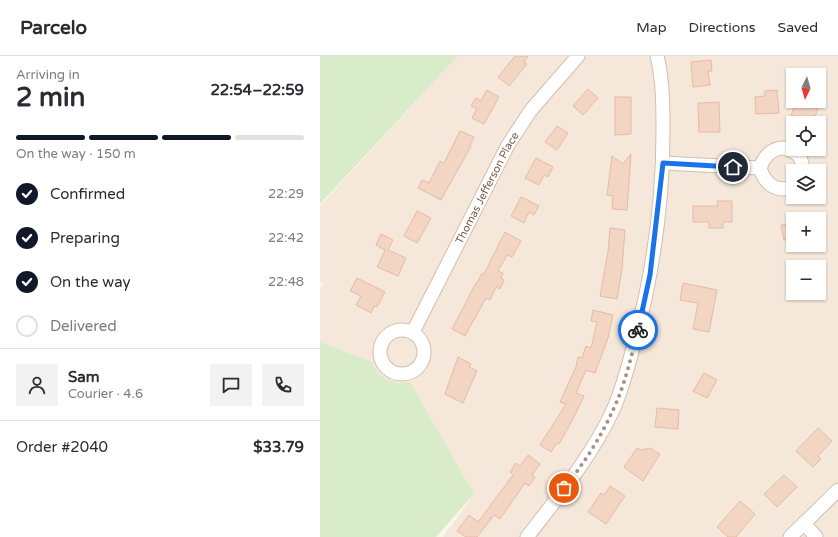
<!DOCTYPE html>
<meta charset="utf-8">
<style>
body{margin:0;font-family:"Varela Round",sans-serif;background:#f2f2f3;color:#2b2b33;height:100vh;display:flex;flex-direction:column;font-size:15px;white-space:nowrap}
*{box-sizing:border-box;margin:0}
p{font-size:13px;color:#7c7c81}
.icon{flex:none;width:22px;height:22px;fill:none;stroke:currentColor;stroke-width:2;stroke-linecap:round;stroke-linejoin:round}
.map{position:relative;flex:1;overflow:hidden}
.details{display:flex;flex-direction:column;background:#fff;width:320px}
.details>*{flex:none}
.needle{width:26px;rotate:185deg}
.tools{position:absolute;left:466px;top:12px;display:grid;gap:8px}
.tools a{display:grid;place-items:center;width:40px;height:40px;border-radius:0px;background:#fff;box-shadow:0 1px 3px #0004;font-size:20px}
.pin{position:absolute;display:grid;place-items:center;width:34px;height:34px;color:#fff;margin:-17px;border:2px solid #fff;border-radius:50%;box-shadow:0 1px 4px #0007}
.courier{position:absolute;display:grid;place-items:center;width:40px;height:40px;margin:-20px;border:3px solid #1a73e8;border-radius:50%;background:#fff;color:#222;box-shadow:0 1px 5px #0007}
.summary em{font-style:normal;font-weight:700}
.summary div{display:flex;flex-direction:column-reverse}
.summary{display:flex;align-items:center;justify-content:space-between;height:68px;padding:0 16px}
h1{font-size:26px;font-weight:700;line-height:30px}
.bar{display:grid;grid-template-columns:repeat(4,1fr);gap:6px 4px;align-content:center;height:48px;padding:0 16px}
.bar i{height:5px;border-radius:3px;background:#e1e1e2}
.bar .active{background:#111827}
.bar p{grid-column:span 4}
.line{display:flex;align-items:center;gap:10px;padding:0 16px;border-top:1px solid #e1e1e2}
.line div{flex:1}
.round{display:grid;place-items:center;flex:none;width:42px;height:42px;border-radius:0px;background:#f2f2f3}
ol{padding:0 16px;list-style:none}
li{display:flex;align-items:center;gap:12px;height:44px}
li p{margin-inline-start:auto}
li .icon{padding:4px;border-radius:50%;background:#111827;color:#fff;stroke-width:4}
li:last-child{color:#7c7c81}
li i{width:22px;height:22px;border:2px solid #e1e1e2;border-radius:50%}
header{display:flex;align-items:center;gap:24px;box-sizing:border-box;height:56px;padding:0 20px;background:#fff;border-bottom:1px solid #e1e1e2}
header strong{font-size:19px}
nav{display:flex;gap:22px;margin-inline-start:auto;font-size:14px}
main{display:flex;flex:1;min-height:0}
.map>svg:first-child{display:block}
.residential{fill:#f5e8da;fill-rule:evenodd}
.green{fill:#d8ecc9}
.building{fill:#f3d5c3;stroke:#e6bba3}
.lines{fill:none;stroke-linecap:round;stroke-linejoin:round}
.minor-casing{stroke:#d1beb0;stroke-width:15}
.minor{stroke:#fff;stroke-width:13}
.done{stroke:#a89285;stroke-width:4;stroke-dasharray:0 7.2}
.route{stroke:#1a73e8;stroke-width:5}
.labels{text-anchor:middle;stroke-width:3;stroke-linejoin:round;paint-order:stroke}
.street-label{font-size:11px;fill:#7a5c4d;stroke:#fffaf3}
</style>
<header>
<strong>Parcelo</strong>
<nav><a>Map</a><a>Directions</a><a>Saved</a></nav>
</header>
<main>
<section class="details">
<div class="summary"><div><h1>2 min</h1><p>Arriving in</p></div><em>22:54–22:59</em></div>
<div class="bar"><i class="active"></i><i class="active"></i><i class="active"></i><i></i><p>On the way · 150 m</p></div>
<ol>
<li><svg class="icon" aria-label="check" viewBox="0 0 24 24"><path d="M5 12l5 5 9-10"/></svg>Confirmed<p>22:29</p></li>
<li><svg class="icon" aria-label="check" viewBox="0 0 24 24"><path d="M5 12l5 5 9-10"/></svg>Preparing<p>22:42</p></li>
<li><svg class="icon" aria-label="check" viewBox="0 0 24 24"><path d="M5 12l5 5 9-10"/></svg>On the way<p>22:48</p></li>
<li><i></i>Delivered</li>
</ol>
<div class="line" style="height:72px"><a class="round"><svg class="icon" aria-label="person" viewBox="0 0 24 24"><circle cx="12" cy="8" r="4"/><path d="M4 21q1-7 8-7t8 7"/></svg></a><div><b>Sam</b><p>Courier · 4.6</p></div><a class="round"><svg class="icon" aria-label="chat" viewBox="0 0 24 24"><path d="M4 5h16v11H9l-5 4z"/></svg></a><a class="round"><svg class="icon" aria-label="phone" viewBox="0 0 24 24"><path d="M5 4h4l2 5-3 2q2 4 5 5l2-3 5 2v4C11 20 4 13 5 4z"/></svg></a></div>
<div class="line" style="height:52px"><div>Order #2040</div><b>$33.79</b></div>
</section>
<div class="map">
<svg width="518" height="481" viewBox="0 0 518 481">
<rect width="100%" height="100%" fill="#fdf6ec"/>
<path class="residential" d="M 138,0 L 518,0 L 518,481 L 123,481 L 154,438 L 0,314 L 0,232 L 3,228 L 0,226 L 0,150 ZM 473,19 L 499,19 L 499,45 L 473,45 ZM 473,67 L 499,67 L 499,93 L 473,93 ZM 473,115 L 499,115 L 499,141 L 473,141 ZM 473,163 L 499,163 L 499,189 L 473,189 ZM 473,211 L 499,211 L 499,237 L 473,237 Z"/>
<path class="green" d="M 0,0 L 138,0 L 0,148 Z
M 0,286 L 51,306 L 57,317 L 67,324 L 78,327 L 90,326 L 154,438 L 116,481 L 0,481 Z"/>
<path class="building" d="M 195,0 L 208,0 L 204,6 L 207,8 L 189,30 L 178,21 Z
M 391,4 L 392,15 L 388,15 L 390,29 L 373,31 L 371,6 Z
M 268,33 L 278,42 L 263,59 L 253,50 Z
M 167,34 L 179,41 L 164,68 L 152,62 L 157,53 L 151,50 L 156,42 L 161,45 Z
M 457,34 L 459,57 L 436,58 L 435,41 L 445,40 L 445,35 Z
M 295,41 L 311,41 L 311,78 L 295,79 Z
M 477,45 L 498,53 L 492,67 L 471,59 Z
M 399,46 L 400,76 L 379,76 L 378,47 Z
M 237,70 L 248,77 L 237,94 L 225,86 Z
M 140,75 L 154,81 L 150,89 L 151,90 L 121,144 L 98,132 L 102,124 L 109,127 L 120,105 L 124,107 Z
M 311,98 L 307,154 L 292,153 L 293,140 L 287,139 L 292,100 L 303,108 Z
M 216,102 L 233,111 L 228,121 L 224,119 L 219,129 L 205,122 Z
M 201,141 L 219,150 L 214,159 L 209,156 L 204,167 L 191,160 Z
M 397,145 L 412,145 L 412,166 L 403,166 L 403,172 L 389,172 L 389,166 L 373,166 L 373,150 L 398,150 Z
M 97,155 L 111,162 L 97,187 L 84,180 Z
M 473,167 L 473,183 L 464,184 L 461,169 Z
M 290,172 L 305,174 L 302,213 L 297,243 L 280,240 L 288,196 Z
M 185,176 L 201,185 L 192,201 L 187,199 L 178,215 L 183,217 L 181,222 L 184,224 L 180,233 L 176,231 L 170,244 L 166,242 L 145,280 L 132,273 L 156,227 L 157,227 L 162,217 L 164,218 Z
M 61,178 L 73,184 L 68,194 L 86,202 L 78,220 L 57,211 L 65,194 L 56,189 Z
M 37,222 L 65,236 L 57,251 L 54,250 L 51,257 L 36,249 L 41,240 L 30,235 Z
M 363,227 L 397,234 L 389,276 L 373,273 L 378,247 L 360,244 Z
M 273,254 L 293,259 L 288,282 L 275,317 L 266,314 L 256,337 L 264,340 L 252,365 L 239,388 L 237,387 L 231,396 L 220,389 L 246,348 L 240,346 L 256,311 L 258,301 L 262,302 L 266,290 L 271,292 L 277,266 L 271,265 Z
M 138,301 L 151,308 L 149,311 L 157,315 L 143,347 L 125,338 Z
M 384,317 L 397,324 L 387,342 L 373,335 Z
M 337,352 L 359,354 L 358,373 L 335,371 Z
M 498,372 L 512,385 L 498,400 L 501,403 L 493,411 L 476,395 Z
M 317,392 L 321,394 L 330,392 L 340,398 L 323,425 L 304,411 Z
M 208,399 L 220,408 L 212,419 L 215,421 L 209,430 L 205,427 L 180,463 L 174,459 L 157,481 L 146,481 L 137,475 L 149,459 L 158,466 L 193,419 L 190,416 L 196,407 L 200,410 Z
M 464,419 L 477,431 L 457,451 L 444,438 Z
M 290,430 L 305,440 L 286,468 L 268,456 L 281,437 L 284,439 Z
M 420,445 L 435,458 L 416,481 L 408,481 L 397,471 Z"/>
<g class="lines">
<g class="minor-casing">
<g id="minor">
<path d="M 343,107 L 440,112"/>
<path d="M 473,131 C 456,137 445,128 440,112 C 447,92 465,85 480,101 L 484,115"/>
<circle cx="82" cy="296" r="22"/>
<path id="s1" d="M 93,276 L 188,89 L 211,54 L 258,0"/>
<path d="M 484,467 L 496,481"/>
<path d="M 207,481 C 238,441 272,400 293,354 C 303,332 309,307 315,284 C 333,217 343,145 343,75 C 343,50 343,24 337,0"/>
<path d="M 470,481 L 518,434"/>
</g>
</g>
<use href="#minor" class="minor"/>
</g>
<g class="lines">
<path class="done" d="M 244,432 C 263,409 281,381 293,354 C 305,329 311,301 318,274"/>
<path class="route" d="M 318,274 L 330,219 L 343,107 L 413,111"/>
</g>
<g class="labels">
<g class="street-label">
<text dy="4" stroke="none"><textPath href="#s1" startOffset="162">Thomas Jefferson Place</textPath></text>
</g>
</g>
</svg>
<div class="tools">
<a><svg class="needle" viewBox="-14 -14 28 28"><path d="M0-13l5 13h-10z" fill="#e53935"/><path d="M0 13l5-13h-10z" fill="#7c7c81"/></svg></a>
<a><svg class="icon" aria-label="locate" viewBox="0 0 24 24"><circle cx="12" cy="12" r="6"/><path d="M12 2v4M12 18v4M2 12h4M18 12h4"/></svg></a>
<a><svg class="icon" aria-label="layers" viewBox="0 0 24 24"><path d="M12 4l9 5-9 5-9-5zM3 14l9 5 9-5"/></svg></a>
<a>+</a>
<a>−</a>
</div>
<div class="pin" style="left:244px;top:432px;background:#ea580c"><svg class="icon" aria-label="bag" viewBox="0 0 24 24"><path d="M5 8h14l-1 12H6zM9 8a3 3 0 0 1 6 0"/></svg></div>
<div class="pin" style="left:413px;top:111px;background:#1f2937"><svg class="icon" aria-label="home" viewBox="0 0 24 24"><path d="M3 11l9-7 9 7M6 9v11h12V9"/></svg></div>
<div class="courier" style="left:318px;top:274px"><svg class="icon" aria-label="bike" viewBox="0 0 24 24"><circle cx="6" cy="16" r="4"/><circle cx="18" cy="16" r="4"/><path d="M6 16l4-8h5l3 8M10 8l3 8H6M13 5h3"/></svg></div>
</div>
</main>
